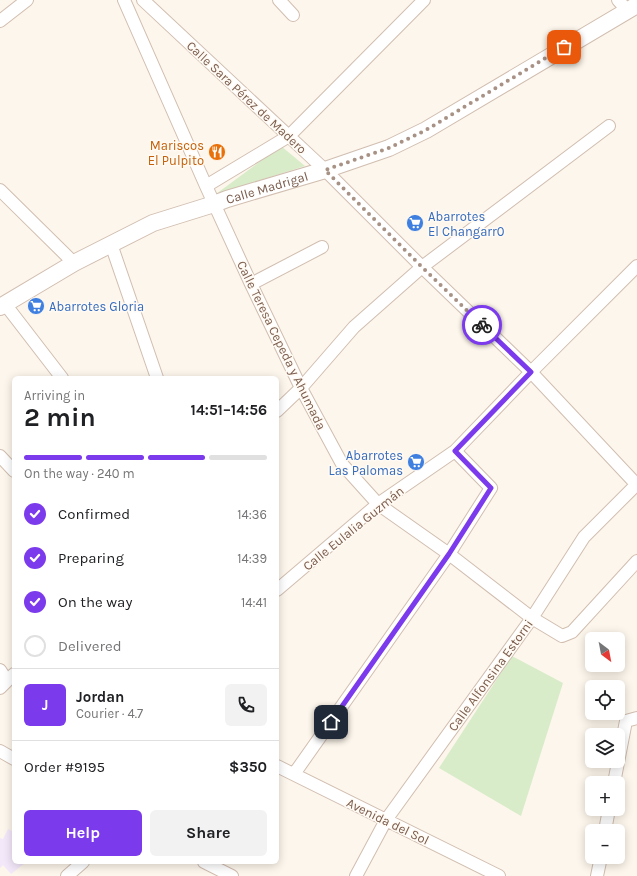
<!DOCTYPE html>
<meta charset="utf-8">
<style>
body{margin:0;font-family:Karla,sans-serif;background:#f2f2f2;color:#202124;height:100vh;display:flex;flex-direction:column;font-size:15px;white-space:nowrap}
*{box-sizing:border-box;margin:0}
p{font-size:13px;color:#757577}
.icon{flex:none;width:22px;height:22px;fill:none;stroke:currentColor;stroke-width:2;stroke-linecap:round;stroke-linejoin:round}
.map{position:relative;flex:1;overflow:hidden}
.side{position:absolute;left:12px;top:376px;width:267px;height:488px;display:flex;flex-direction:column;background:#fff;border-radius:6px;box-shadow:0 2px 10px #0003}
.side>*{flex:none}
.needle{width:26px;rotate:148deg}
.controls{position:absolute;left:585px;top:632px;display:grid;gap:8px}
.controls a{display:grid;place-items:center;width:40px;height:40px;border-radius:6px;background:#fff;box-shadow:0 2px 10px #0003;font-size:20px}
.pin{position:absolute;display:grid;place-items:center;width:34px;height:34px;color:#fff;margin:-17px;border-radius:8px;box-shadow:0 2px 6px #0006}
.courier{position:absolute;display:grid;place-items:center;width:40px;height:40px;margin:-20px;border:3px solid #7c3aed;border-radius:50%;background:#fff;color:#222;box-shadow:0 1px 5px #0007}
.headline em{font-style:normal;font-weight:700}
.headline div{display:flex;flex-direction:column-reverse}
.headline{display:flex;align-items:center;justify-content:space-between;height:68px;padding:0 12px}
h1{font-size:26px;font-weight:700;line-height:30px}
.bar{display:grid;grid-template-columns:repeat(4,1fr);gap:6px 4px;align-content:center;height:48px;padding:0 12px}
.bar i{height:5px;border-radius:3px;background:#e0e0e0}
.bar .on{background:#7c3aed}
.bar p{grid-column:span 4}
.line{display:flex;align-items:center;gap:10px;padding:0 12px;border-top:1px solid #e0e0e0}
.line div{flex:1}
.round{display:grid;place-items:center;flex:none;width:42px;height:42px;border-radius:6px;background:#f2f2f2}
ol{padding:0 12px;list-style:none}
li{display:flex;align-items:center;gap:12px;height:44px}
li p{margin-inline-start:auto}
li .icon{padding:4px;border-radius:50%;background:#7c3aed;color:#fff;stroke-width:4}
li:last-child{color:#757577}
li i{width:22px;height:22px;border:2px solid #e0e0e0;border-radius:50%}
.action{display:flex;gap:8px;margin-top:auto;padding:8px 12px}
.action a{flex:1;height:46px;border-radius:6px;background:#7c3aed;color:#fff;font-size:16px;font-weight:700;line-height:46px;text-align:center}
.action a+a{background:#f2f2f2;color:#202124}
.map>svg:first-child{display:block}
.education{fill:#f3e8fa}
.green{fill:#d8ecc9}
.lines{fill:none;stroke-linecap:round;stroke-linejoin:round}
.minor-casing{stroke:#d1beb0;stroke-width:14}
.tertiary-casing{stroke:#d1beb0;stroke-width:18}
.minor{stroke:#fff;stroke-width:12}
.tertiary{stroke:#fff;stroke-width:16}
.done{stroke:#a89285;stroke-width:4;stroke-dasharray:0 7.2}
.route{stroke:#7c3aed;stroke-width:5}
.labels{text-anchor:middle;stroke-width:3;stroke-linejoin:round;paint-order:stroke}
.street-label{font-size:13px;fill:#7a5c4d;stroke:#fffaf3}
.food-label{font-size:13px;fill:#c56008;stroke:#fffaf3;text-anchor:end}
.shop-label{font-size:13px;fill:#366cbe;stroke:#fffaf3;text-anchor:start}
</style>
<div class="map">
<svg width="637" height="876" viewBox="0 0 637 876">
<rect width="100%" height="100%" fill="#fdf6ec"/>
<path class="education" d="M 8,829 L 14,832 L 14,862 L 26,862 L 11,874 L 3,865 L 0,868 L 0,838 L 3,839 Z"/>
<path class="green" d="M 281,146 L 305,166 L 216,194 Z
M 512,656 L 563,683 L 521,816 L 439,768 Z"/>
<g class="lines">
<g class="minor-casing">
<path id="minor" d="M 124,0 L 206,186 L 251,284 L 301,388 L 342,464 L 378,504 L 449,554 L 532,618 L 562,636 L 572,632 L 637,561
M 143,0 L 325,170 L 422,267 L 531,372 L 637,485
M 279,0 L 293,15
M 618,0 L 627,10
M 0,21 L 27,0
M 206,186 L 289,136 L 424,0
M 0,190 L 74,263
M 111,244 L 157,378
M 251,284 L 322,247
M 5,304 L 62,378
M 277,411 L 301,388 L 354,327 L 422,267 L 609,126
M 0,456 L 14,471
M 277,590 L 378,504 L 455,451 L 531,372 L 637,266
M 0,670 L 7,681
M 0,688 L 14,674
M 0,751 L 14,759
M 277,766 L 499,876
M 294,774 L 449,554 L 491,488 L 455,451
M 614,783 L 626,721 L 637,718
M 605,831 L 609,809
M 204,862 L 232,876
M 67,876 L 83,862
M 356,876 L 386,820 L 532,618 L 584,537 L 637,484
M 597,876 L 601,857"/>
</g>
<g class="tertiary-casing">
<g id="tertiary">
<path id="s1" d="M 0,307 L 74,263 L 153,223 L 214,204 L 227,199 L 325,170 L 389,148 L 426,130 L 637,5"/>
</g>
</g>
<use href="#minor" class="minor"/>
<use href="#tertiary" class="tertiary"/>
</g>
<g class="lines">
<path class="done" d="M 482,325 L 422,267 L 325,170 L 389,148 L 426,130 L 564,47"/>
<path class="route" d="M 331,722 L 449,554 L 491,488 L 455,451 L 531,372 L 482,325"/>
</g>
<defs>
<g id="restaurant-disc" transform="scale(0.9)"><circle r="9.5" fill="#e8710a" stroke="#fffaf3"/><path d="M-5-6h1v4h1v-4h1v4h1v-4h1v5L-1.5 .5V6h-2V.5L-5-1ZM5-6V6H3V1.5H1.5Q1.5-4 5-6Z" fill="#fff"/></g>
<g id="supermarket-disc" transform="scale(0.9)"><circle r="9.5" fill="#3f7fe0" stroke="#fffaf3"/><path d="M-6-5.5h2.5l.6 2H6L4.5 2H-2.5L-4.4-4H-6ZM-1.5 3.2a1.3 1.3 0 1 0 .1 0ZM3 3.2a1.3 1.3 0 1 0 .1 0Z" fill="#fff"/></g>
</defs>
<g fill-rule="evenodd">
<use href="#restaurant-disc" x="217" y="152"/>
<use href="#supermarket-disc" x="415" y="223"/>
<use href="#supermarket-disc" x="36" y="306"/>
<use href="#supermarket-disc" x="416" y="462"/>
</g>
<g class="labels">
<g class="street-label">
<text transform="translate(247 97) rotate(43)" y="5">Calle Sara Pérez de Madero</text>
<text dy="5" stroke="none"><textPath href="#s1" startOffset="294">Calle Madrigal</textPath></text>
<text transform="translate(282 345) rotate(64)" y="5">Calle Teresa Cepeda y Ahumada</text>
<text transform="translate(353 528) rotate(-39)" y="5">Calle Eulalia Guzmán</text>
<text transform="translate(490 675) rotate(-54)" y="5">Calle Alfonsina Estorni</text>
<text transform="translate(388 821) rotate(26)" y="5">Avenida del Sol</text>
</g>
<g class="food-label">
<text x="204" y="150">Mariscos<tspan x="204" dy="15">El Pulpito</tspan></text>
</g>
<g class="shop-label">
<text x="428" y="221">Abarrotes<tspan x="428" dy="15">El Changarr0</tspan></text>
<text x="49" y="311">Abarrotes Gloria</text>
<text x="403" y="460" text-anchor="end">Abarrotes<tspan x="403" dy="15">Las Palomas</tspan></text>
</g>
</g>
</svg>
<div class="controls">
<a><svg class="needle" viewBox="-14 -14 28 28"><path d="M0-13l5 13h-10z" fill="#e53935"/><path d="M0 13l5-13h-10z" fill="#757577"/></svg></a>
<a><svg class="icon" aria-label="locate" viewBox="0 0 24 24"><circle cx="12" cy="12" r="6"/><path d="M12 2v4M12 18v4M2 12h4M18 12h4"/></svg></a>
<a><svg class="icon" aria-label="layers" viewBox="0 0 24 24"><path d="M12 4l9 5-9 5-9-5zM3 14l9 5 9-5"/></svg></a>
<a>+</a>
<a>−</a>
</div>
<div class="pin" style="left:564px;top:47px;background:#ea580c"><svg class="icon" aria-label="bag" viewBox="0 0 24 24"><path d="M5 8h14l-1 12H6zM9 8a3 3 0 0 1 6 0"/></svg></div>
<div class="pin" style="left:331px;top:722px;background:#1f2937"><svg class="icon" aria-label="home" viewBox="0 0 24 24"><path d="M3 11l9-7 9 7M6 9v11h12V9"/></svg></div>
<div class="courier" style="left:482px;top:325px"><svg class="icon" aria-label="bike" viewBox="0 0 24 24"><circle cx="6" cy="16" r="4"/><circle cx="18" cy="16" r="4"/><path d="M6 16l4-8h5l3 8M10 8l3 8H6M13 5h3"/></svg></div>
<section class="side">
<div class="headline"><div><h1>2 min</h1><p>Arriving in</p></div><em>14:51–14:56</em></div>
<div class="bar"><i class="on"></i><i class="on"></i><i class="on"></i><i></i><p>On the way · 240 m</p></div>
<ol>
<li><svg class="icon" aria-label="check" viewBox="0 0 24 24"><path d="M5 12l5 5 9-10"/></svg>Confirmed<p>14:36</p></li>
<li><svg class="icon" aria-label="check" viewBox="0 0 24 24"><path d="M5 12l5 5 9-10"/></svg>Preparing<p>14:39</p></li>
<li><svg class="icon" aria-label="check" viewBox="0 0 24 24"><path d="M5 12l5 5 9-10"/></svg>On the way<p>14:41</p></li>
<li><i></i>Delivered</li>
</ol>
<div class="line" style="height:72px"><b class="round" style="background:#7c3aed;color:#fff">J</b><div><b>Jordan</b><p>Courier · 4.7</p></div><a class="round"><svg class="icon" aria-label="phone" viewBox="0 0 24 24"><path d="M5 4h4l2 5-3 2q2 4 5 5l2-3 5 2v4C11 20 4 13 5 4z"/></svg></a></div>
<div class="line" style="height:52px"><div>Order #9195</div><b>$350</b></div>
<div class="action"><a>Help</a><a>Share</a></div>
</section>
</div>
